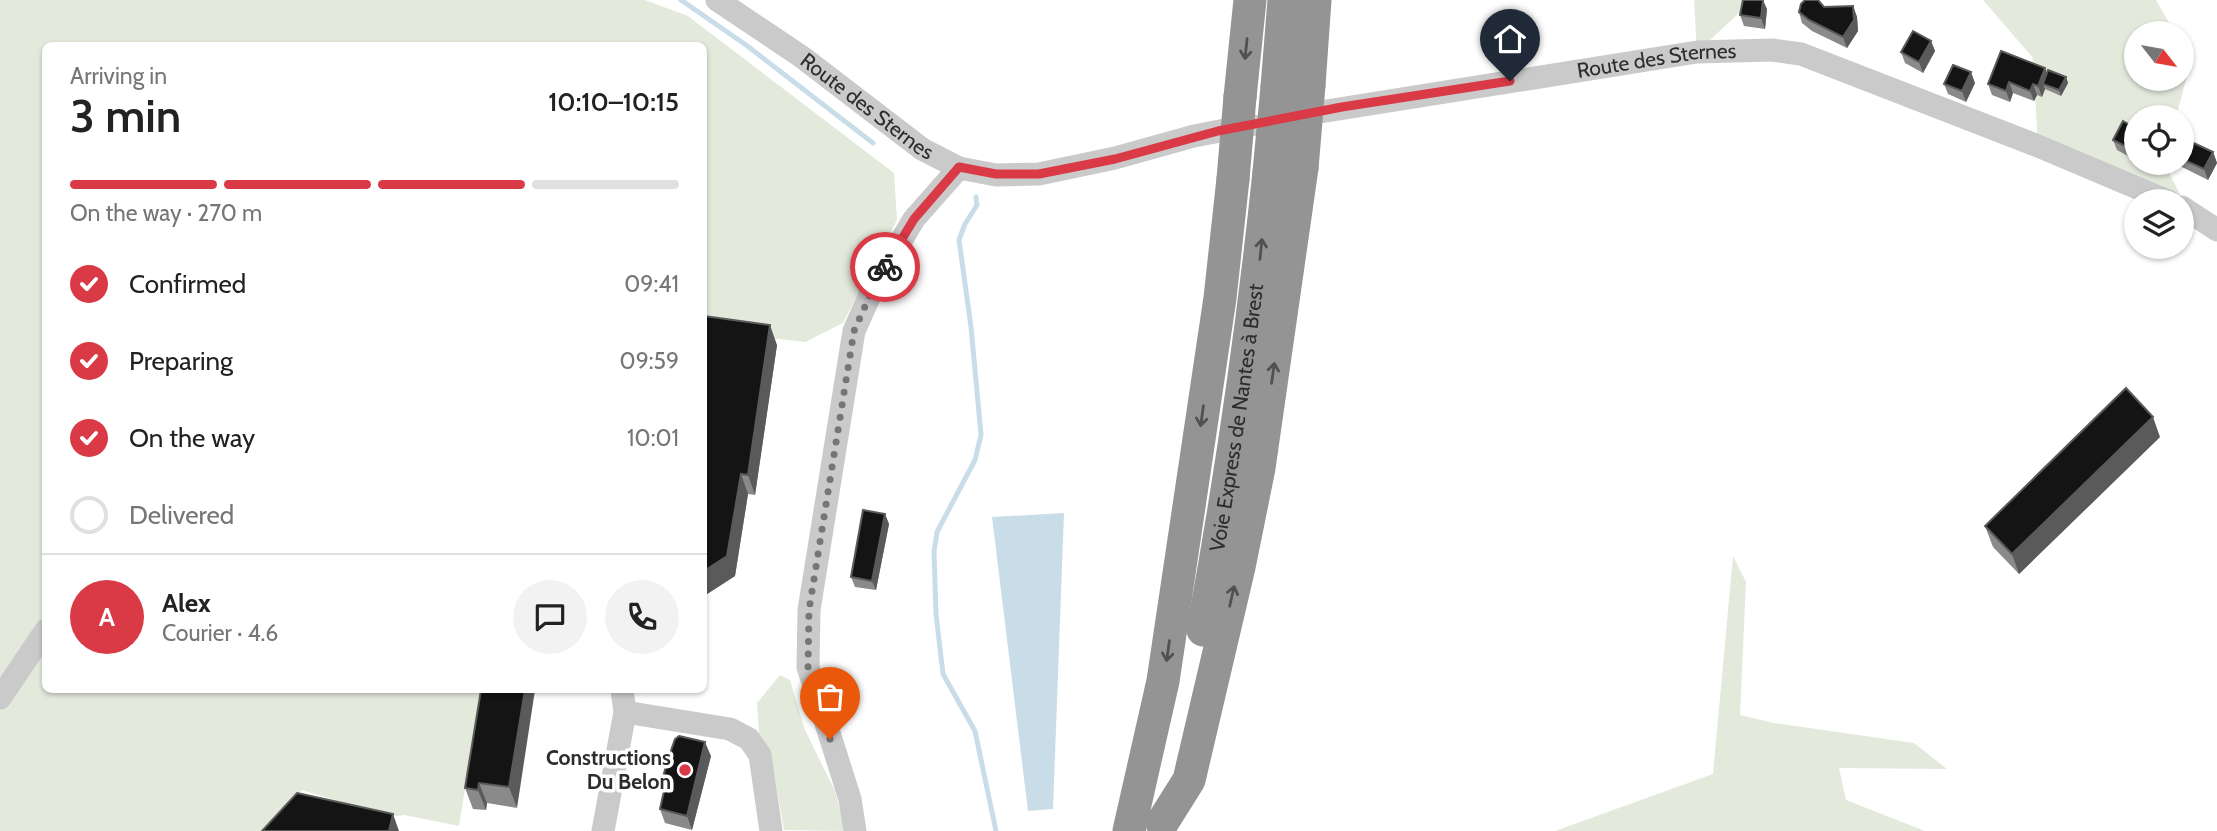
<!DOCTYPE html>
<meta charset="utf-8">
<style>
body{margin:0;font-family:Cabin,sans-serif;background:#f2f2f2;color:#222;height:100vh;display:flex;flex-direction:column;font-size:26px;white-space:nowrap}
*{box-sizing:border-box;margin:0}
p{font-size:23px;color:#767676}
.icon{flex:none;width:38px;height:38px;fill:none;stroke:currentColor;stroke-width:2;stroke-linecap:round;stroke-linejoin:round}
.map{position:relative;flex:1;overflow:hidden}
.sheet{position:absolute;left:42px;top:42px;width:665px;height:651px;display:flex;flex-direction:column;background:#fff;border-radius:10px;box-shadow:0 2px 5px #0004}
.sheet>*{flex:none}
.needle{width:46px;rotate:121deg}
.buttons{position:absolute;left:2124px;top:21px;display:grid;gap:14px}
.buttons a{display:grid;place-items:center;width:70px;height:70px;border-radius:50%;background:#fff;box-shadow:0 2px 5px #0004;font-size:35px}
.pin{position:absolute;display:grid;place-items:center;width:60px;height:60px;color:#fff;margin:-72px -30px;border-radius:50% 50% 50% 0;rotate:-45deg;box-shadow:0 0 7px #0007}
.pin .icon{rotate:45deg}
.courier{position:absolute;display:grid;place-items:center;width:70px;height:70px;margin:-35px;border:5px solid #d93a46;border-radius:50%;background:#fff;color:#222;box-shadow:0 2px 9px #0007}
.summary em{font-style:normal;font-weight:600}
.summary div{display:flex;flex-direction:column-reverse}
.summary{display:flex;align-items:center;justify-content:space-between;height:119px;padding:0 28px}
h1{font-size:46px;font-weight:600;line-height:52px}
.bar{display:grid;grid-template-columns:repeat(4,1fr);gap:10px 7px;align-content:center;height:84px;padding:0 28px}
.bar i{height:9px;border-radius:5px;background:#e0e0e0}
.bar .current{background:#d93a46}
.bar p{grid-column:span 4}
.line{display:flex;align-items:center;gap:18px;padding:0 28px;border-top:2px solid #e0e0e0}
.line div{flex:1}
.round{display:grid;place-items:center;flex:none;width:74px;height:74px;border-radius:37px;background:#f2f2f2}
ol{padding:0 28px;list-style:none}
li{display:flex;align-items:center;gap:21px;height:77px}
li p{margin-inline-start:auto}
li .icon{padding:7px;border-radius:50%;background:#d93a46;color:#fff;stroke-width:4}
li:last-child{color:#767676}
li i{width:38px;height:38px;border:4px solid #e0e0e0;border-radius:50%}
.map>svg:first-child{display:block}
.green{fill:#e3eadc}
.water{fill:#c9dde9}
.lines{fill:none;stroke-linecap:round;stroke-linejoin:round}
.stream{stroke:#c9dde9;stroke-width:5}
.minor{stroke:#cacaca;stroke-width:23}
.highway{stroke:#949494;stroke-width:33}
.highway-bridge{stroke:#949494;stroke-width:33}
.wall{fill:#8a8a8a}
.shaded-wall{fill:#5a5a5a}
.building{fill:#141414;stroke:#5a5a5a;stroke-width:2}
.oneway{stroke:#515151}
.done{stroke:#767676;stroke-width:7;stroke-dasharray:0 12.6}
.route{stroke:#d93a46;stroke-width:9}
.poi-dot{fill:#d93a46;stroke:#fff;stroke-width:2.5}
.labels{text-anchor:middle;stroke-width:7;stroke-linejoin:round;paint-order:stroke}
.street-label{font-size:21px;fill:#2d2d2d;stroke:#fff}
.poi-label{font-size:21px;font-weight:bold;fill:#2d2d2d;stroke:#fff;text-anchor:end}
</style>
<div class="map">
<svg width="2217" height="831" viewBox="0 0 2217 831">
<rect width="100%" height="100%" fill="#fff"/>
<path class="green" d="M 0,0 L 645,0 L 688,16 L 894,173 L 897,220 L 843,323 L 805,342 L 704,331 L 704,46 L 46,46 L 46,690 L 481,690 L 459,826 L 404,815 L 390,817 L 302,790 L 262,831 L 0,831 Z
M 1694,0 L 1753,0 L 1697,52 Z
M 1983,0 L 2156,0 L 2175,33 L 2137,33 L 2137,79 L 2182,79 L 2182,45 L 2191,61 L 2176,117 L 2137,117 L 2137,163 L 2164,163 L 2188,210 L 2038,146 L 2033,58 Z
M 1733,556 L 1746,582 L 1740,715 L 1774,723 L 1914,743 L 1947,769 L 1839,768 L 1846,800 L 1925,831 L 1555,831 L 1713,774 Z
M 780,675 L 790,680 L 805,730 L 835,791 L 845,826 L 843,831 L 784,830 L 770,750 L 759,733 L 757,703 Z"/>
<path class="water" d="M 1064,513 L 1053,809 L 1028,811 L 992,517 Z"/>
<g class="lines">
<path class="stream" d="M 681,0 L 746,45 L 873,143
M 976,197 L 977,205 L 965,224 L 959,240 L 971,327 L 981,435 L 975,460 L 937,532 L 934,552 L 936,614 L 943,674 L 975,731 L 996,831"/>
<g class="minor">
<path id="s1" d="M 717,0 L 802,57 L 922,149 L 959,168 L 996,175 L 1039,174 L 1115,158 L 1194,136 L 1251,125"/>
<path id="s2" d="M 1295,116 L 1697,52 L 1772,50 L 1801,54 L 2038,146 L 2168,201"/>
<path d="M 2182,207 L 2217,230"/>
<path d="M 0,698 L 46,630"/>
<path d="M 625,712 L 730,729 L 749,739 L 760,755 L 771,831"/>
<path d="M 603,831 L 625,712 L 622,690"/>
<path d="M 855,831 L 850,799 L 808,667 L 809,610 L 854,331 L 874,286 L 914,219 L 959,168"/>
</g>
<g class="highway">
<path d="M 1309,85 L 1315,0"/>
<path d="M 1277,87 L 1284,0"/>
<path d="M 1240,97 L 1250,0"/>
<path id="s3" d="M 1203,630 C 1231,478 1253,326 1269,172"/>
<path d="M 1162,823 L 1189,780 L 1239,567 L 1259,468 L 1302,168"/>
<path d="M 1129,831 L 1163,681 L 1220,298 L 1233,179"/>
</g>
<path class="highway-bridge" d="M 1302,168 L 1309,85
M 1269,172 L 1277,87
M 1233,179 L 1240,97"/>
</g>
<path class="wall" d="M 1853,6 L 1857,17 L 1858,31 L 1847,48 L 1812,31 L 1802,23 L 1799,12 L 1824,7 Z
M 1767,9 L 1765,29 L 1744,26 L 1740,15 Z
M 1931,41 L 1935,51 L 1923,73 L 1905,63 L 1901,52 Z
M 2045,68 L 2047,73 L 2066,77 L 2068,83 L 2061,96 L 2045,89 L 2042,97 L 2037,95 L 2034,101 L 2013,93 L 2010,102 L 1992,95 L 1988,84 Z
M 1975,83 L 1966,102 L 1948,94 L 1944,84 Z
M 2137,129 L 2137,161 L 2117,150 L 2113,140 Z
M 2182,145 L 2213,152 L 2217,163 L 2208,180 L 2180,166 L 2179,163 L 2182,163 Z
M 704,316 L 777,345 L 755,495 L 748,494 L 735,576 L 704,596 Z
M 2160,437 L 2019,574 L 1993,547 L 1985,526 Z
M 885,514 L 889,524 L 876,590 L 855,587 L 851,577 Z
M 481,690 L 517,808 L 487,803 L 486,810 L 473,809 L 465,788 Z
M 711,756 L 692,830 L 665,823 L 660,809 L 665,788 L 662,781 Z"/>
<path class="shaded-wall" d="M 1763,0 L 1767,9 L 1765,29 L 1761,18 Z
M 1853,6 L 1857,17 L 1858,31 L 1847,48 L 1843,37 Z
M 1931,41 L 1935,51 L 1923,73 L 1919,62 Z
M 2045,68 L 2049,78 L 2043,84 L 2045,89 L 2042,97 L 2038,86 Z
M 1971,72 L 1975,83 L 1966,102 L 1962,91 Z
M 2066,77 L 2068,83 L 2061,96 L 2059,90 Z
M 2009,82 L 2013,93 L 2010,102 L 2006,91 Z
M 2033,84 L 2037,95 L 2034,101 L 2030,91 Z
M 2213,152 L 2217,163 L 2208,180 L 2204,169 Z
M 770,325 L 777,345 L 755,495 L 748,475 Z
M 2153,417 L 2160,437 L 2019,574 L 2012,554 Z
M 741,474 L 748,494 L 735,576 L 704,596 L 704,571 Z
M 885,514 L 889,524 L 876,590 L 872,581 Z
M 525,690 L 535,690 L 517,808 L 509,787 Z
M 705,742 L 711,756 L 692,830 L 687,816 Z
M 479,783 L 487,803 L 486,810 L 478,790 Z
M 393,814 L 399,831 L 389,831 Z"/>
<path class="building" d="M 1743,0 L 1763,0 L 1761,18 L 1740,15 Z
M 1805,0 L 1818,0 L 1824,7 L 1853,6 L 1854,20 L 1843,37 L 1809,20 L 1799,12 L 1801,4 Z
M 1913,31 L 1931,41 L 1919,62 L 1901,52 Z
M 2001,51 L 2045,68 L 2038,86 L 2033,84 L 2030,91 L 2009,82 L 2006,91 L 1988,84 Z
M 1953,65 L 1971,72 L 1962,91 L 1944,84 Z
M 2048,70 L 2066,77 L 2059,90 L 2043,84 Z
M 2123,121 L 2137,129 L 2137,152 L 2113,140 Z
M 2185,139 L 2213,152 L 2204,169 L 2182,159 L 2182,145 Z
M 704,316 L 770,325 L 748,475 L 741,474 L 727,556 L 704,571 Z
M 2126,388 L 2153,417 L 2012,554 L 1985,526 Z
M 863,510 L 885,514 L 872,581 L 851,577 Z
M 481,690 L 525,690 L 509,787 L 479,783 L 478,790 L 465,788 Z
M 679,736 L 705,742 L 687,816 L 660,809 L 666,782 L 662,781 L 667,762 L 675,739 Z
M 297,793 L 393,814 L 389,831 L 262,831 Z"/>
<defs><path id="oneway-shaft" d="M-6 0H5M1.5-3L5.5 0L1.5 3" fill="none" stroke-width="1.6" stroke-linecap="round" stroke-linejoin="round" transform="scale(1.75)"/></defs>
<g class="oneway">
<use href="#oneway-shaft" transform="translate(1246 49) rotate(96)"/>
<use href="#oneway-shaft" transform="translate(1261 249) rotate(-84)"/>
<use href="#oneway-shaft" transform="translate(1273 373) rotate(-82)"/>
<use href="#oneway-shaft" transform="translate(1202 416) rotate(98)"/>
<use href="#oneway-shaft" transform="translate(1232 596) rotate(-77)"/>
<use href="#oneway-shaft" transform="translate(1168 651) rotate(98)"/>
</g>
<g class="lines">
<path class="done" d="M 830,739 L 808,667 L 809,610 L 854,331 L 874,286 L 885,267"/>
<path class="route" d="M 885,267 L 914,219 L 959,167 L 996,174 L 1039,174 L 1115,159 L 1218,131 L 1342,107 L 1510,81"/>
</g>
<circle class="poi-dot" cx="685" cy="770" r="7"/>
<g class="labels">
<g class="street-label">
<text dy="7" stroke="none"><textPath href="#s2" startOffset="366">Route des Sternes</textPath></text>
<text dy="7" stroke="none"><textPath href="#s1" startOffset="184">Route des Sternes</textPath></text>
<text dy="7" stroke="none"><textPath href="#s3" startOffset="215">Voie Express de Nantes à Brest</textPath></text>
</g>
<g class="poi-label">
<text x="671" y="765">Constructions<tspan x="671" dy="24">Du Belon</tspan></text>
</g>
</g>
</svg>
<div class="buttons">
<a><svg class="needle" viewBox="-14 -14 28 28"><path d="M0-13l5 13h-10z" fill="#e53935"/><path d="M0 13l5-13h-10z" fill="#767676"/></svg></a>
<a><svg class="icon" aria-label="locate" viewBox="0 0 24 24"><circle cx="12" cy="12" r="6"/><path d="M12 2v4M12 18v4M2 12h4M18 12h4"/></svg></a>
<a><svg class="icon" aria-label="layers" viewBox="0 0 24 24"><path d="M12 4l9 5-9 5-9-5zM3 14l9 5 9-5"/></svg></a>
</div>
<div class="pin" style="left:830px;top:739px;background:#ea580c"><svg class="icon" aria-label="bag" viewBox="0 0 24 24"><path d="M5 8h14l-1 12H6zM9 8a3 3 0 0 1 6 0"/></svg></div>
<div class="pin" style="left:1510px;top:81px;background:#1f2937"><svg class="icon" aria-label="home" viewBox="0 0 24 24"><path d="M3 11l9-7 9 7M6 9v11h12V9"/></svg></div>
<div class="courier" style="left:885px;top:267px"><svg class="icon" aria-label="bike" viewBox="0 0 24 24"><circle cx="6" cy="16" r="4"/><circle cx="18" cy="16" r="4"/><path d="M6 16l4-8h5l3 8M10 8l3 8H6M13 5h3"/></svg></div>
<section class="sheet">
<div class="summary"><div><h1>3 min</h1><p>Arriving in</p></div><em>10:10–10:15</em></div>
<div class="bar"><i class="current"></i><i class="current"></i><i class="current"></i><i></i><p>On the way · 270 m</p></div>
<ol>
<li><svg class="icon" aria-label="check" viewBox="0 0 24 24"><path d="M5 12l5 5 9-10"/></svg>Confirmed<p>09:41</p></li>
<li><svg class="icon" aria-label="check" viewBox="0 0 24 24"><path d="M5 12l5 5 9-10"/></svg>Preparing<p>09:59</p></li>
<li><svg class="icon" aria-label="check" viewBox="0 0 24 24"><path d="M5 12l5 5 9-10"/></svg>On the way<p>10:01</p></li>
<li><i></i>Delivered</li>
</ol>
<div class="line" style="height:126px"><b class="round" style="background:#d93a46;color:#fff">A</b><div><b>Alex</b><p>Courier · 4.6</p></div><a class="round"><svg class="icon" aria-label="chat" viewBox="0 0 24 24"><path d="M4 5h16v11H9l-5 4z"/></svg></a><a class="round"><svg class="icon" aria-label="phone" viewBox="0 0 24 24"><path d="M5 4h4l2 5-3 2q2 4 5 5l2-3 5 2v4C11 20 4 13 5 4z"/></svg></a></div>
</section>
</div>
